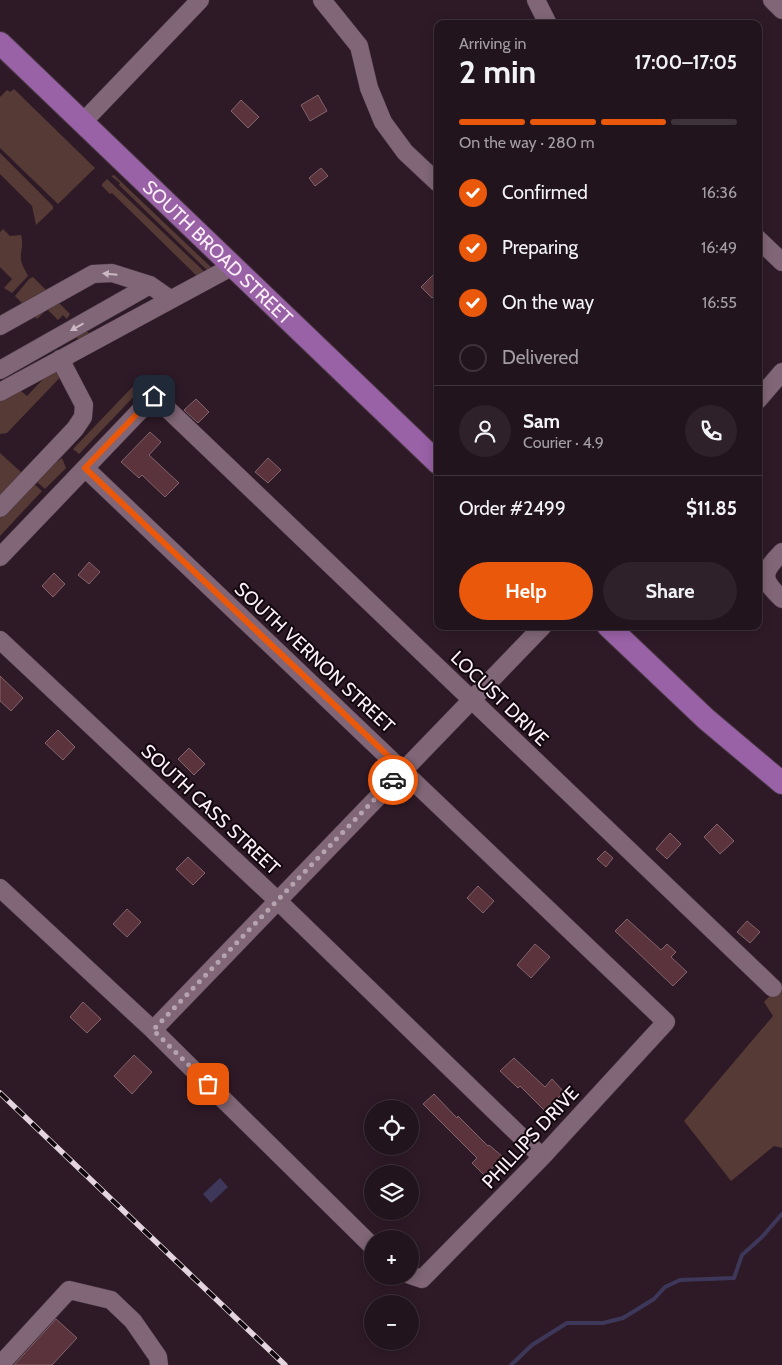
<!DOCTYPE html>
<meta charset="utf-8">
<style>
body{margin:0;font-family:Cabin,sans-serif;background:#2e212a;color:#f1f3f6;height:100vh;display:flex;flex-direction:column;font-size:19px;white-space:nowrap}
*{box-sizing:border-box;margin:0}
p{font-size:16px;color:#a29ea4}
.icon{flex:none;width:28px;height:28px;fill:none;stroke:currentColor;stroke-width:2;stroke-linecap:round;stroke-linejoin:round}
.map{position:relative;flex:1;overflow:hidden}
.side{position:absolute;left:434px;top:20px;width:328px;height:610px;display:flex;flex-direction:column;background:#22141d;border-radius:10px;box-shadow:0 2px 12px #0003,0 0 0 1px #3f333b}
.side>*{flex:none}
.controls{position:absolute;left:364px;top:1100px;display:grid;gap:10px}
.controls a{display:grid;place-items:center;width:55px;height:55px;border-radius:50%;background:#22141d;box-shadow:0 2px 12px #0003,0 0 0 1px #3f333b;font-size:25px}
.pin{position:absolute;display:grid;place-items:center;width:42px;height:42px;color:#fff;margin:-21px;border-radius:10px;box-shadow:0 2px 8px #0006}
.courier{position:absolute;display:grid;place-items:center;width:50px;height:50px;margin:-25px;border:4px solid #ea580c;border-radius:50%;background:#fff;color:#222;box-shadow:0 1px 6px #0007}
.overview em{font-style:normal;font-weight:700}
.overview div{display:flex;flex-direction:column-reverse}
.overview{display:flex;align-items:center;justify-content:space-between;height:85px;padding:0 25px}
h1{font-size:32px;font-weight:700;line-height:38px}
.bar{display:grid;grid-template-columns:repeat(4,1fr);gap:8px 5px;align-content:center;height:60px;padding:0 25px}
.bar i{height:6px;border-radius:4px;background:#3f333b}
.bar .selected{background:#ea580c}
.bar p{grid-column:span 4}
.line{display:flex;align-items:center;gap:12px;padding:0 25px;border-top:1px solid #3f333b}
.line div{flex:1}
.round{display:grid;place-items:center;flex:none;width:52px;height:52px;border-radius:26px;background:#2e212a}
ol{padding:0 25px;list-style:none}
li{display:flex;align-items:center;gap:15px;height:55px}
li p{margin-inline-start:auto}
li .icon{padding:5px;border-radius:50%;background:#ea580c;color:#fff;stroke-width:4}
li:last-child{color:#a29ea4}
li i{width:28px;height:28px;border:2px solid #3f333b;border-radius:50%}
.action{display:flex;gap:10px;margin-top:auto;padding:10px 25px}
.action a{flex:1;height:58px;border-radius:30px;background:#ea580c;color:#fff;font-size:20px;font-weight:700;line-height:58px;text-align:center}
.action a+a{background:#2e212a;color:#f1f3f6}
.map>svg:first-child{display:block}
.green{fill:#553a35}
.water{fill:#3d3759}
.lines{fill:none;stroke-linecap:round;stroke-linejoin:round}
.stream{stroke:#3d3759;stroke-width:4}
.building{fill:#5a333c;stroke:#82646a}
.minor-casing{stroke:#493843;stroke-width:19}
.major-casing{stroke:#493843;stroke-width:24}
.minor{stroke:#806676;stroke-width:18}
.major{stroke:#9961a6;stroke-width:22}
.rail-casing{stroke:#e3d4dd;stroke-width:5.5}
.rail{stroke:#11080e;stroke-width:4;stroke-dasharray:11;stroke-linecap:butt}
.oneway{fill:#cbb8c3}
.done{stroke:#b5a4ae;stroke-width:5;stroke-dasharray:0 9}
.route{stroke:#ea580c;stroke-width:6}
.labels{text-anchor:middle;stroke-width:4;stroke-linejoin:round;paint-order:stroke}
.street-label{font-size:19px;fill:#fdeef7;stroke:#11080e}
</style>
<div class="map">
<svg width="782" height="1365" viewBox="0 0 782 1365">
<rect width="100%" height="100%" fill="#2e1a27"/>
<path class="green" d="M 14,89 L 95,168 L 58,204 L 0,148 L 0,97 L 7,90 L 10,92 Z
M 0,153 L 53,206 L 53,209 L 36,225 L 32,206 L 0,174 Z
M 114,175 L 214,270 L 213,276 L 119,185 L 120,183 L 111,176 Z
M 107,179 L 212,279 L 203,282 L 112,193 L 110,194 L 102,186 L 102,184 Z
M 3,229 L 10,236 L 21,235 C 24,246 20,250 21,260 C 22,266 26,271 28,276 L 12,293 L 4,288 L 12,279 L 0,267 L 0,232 Z
M 33,277 L 70,314 L 67,319 L 63,315 L 58,320 L 47,309 L 37,319 L 15,296 L 29,279 Z
M 77,322 L 94,338 L 94,342 L 7,433 L 0,434 L 0,390 L 14,385 L 27,396 L 68,353 L 67,350 L 78,339 L 68,328 Z
M 139,380 L 142,388 L 79,454 L 73,449 Z
M 0,453 L 42,491 L 0,536 Z
M 62,458 L 66,468 L 45,489 L 23,470 L 50,467 Z
M 782,983 L 782,1148 L 774,1146 L 731,1181 L 684,1121 L 773,1016 L 764,1002 Z"/>
<path class="water" d="M 220,1178 L 228,1187 L 211,1203 L 203,1194 Z"/>
<g class="lines">
<path class="stream" d="M 511,1365 L 532,1345 L 567,1323 L 603,1323 L 623,1318 L 654,1299 L 665,1287 L 680,1280 L 734,1278 L 742,1255 L 762,1237 L 782,1214"/>
</g>
<path class="building" d="M 318,95 L 327,111 L 310,121 L 301,105 Z
M 241,100 L 259,117 L 248,128 L 231,111 Z
M 321,168 L 328,176 L 315,186 L 309,178 Z
M 438,270 L 438,292 L 432,298 L 421,287 Z
M 196,399 L 209,412 L 198,423 L 184,410 Z
M 150,432 L 161,442 L 149,455 L 179,483 L 165,497 L 142,475 L 139,478 L 121,462 Z
M 268,458 L 281,470 L 268,483 L 255,472 Z
M 89,562 L 100,572 L 89,584 L 78,575 Z
M 54,573 L 65,584 L 53,597 L 42,586 Z
M 0,676 L 23,698 L 11,711 L 0,701 Z
M 58,730 L 75,747 L 63,760 L 45,743 Z
M 189,748 L 205,764 L 194,775 L 178,759 Z
M 717,824 L 734,841 L 720,854 L 704,837 Z
M 670,833 L 681,844 L 667,859 L 656,849 Z
M 605,851 L 613,858 L 606,867 L 597,859 Z
M 188,857 L 205,873 L 193,885 L 176,869 Z
M 478,886 L 494,901 L 483,913 L 467,898 Z
M 127,909 L 141,922 L 127,937 L 113,924 Z
M 627,919 L 661,950 L 667,944 L 676,952 L 671,957 L 687,972 L 673,986 L 615,931 Z
M 747,921 L 760,932 L 750,943 L 737,932 Z
M 535,944 L 550,957 L 531,978 L 517,965 Z
M 83,1002 L 101,1019 L 87,1033 L 70,1017 Z
M 134,1055 L 152,1072 L 132,1094 L 114,1076 Z
M 514,1058 L 545,1087 L 552,1079 L 564,1092 L 545,1111 L 520,1086 L 518,1088 L 500,1071 Z
M 434,1094 L 457,1118 L 458,1116 L 488,1146 L 489,1145 L 503,1157 L 485,1176 L 472,1163 L 477,1158 L 423,1104 Z
M 56,1319 L 77,1338 L 52,1365 L 14,1365 Z"/>
<g class="lines">
<g class="minor-casing">
<path id="minor" d="M 322,0 L 359,46 L 369,88 L 383,122 L 405,152 L 438,183
M 536,0 L 548,24
M 772,0 L 782,10
M 83,122 L 200,0
M 758,239 L 782,262
M 0,326 L 93,274 L 112,273 L 150,285 L 170,299
M 0,370 L 150,285
M 0,392 L 233,266
M 758,400 L 782,372
M 85,468 L 666,1022 L 542,1157 L 422,1279 L 410,1275
M 0,508 L 75,429 L 83,417 L 84,405 L 60,359
M 782,552 C 762,573 760,578 782,599
M 0,557 L 154,396 L 773,988
M 0,640 L 278,901 L 542,1157
M 0,888 L 153,1030 L 372,1246
M 153,1030 L 543,626
M 0,1365 L 69,1290 L 111,1300 L 133,1321 L 158,1357 L 159,1365"/>
</g>
<g class="major-casing">
<g id="major">
<path id="s1" d="M 0,43 L 438,463"/>
<path d="M 608,626 L 706,719 L 782,783"/>
</g>
</g>
<use href="#minor" class="minor"/>
<use href="#major" class="major"/>
<g class="rail-casing">
<path id="rail" d="M 0,1093 L 285,1365"/>
</g>
<use href="#rail" class="rail"/>
</g>
<defs><path id="oneway-solid" d="M-6-.8H1V-3.2L6.5 0L1 3.2V.8H-6Z" transform="scale(1.25)"/></defs>
<g class="oneway">
<use href="#oneway-solid" transform="translate(110 274) rotate(-175)"/>
<use href="#oneway-solid" transform="translate(77 327) rotate(151)"/>
</g>
<g class="lines">
<path class="done" d="M 208,1084 L 153,1030 L 393,780"/>
<path class="route" d="M 154,396 L 85,468 L 403,770 L 393,780"/>
</g>
<g class="labels">
<g class="street-label">
<text dy="7" stroke="none"><textPath href="#s1" startOffset="302">SOUTH BROAD STREET</textPath></text>
<text transform="translate(315 657) rotate(43)" y="7">SOUTH VERNON STREET</text>
<text transform="translate(500 698) rotate(44)" y="7">LOCUST DRIVE</text>
<text transform="translate(211 809) rotate(43)" y="7">SOUTH CASS STREET</text>
<text transform="translate(530 1137) rotate(-47)" y="7">PHILLIPS DRIVE</text>
</g>
</g>
</svg>
<div class="controls">
<a><svg class="icon" aria-label="locate" viewBox="0 0 24 24"><circle cx="12" cy="12" r="6"/><path d="M12 2v4M12 18v4M2 12h4M18 12h4"/></svg></a>
<a><svg class="icon" aria-label="layers" viewBox="0 0 24 24"><path d="M12 4l9 5-9 5-9-5zM3 14l9 5 9-5"/></svg></a>
<a>+</a>
<a>−</a>
</div>
<div class="pin" style="left:208px;top:1084px;background:#ea580c"><svg class="icon" aria-label="bag" viewBox="0 0 24 24"><path d="M5 8h14l-1 12H6zM9 8a3 3 0 0 1 6 0"/></svg></div>
<div class="pin" style="left:154px;top:396px;background:#1f2937"><svg class="icon" aria-label="home" viewBox="0 0 24 24"><path d="M3 11l9-7 9 7M6 9v11h12V9"/></svg></div>
<div class="courier" style="left:393px;top:780px"><svg class="icon" aria-label="car" viewBox="0 0 24 24"><path d="M5 17H2v-5l4-1 3-4h7l3 4 3 1v5h-3M9 17h6M6 11h13"/><circle cx="7" cy="17" r="2"/><circle cx="17" cy="17" r="2"/></svg></div>
<section class="side">
<div class="overview"><div><h1>2 min</h1><p>Arriving in</p></div><em>17:00–17:05</em></div>
<div class="bar"><i class="selected"></i><i class="selected"></i><i class="selected"></i><i></i><p>On the way · 280 m</p></div>
<ol>
<li><svg class="icon" aria-label="check" viewBox="0 0 24 24"><path d="M5 12l5 5 9-10"/></svg>Confirmed<p>16:36</p></li>
<li><svg class="icon" aria-label="check" viewBox="0 0 24 24"><path d="M5 12l5 5 9-10"/></svg>Preparing<p>16:49</p></li>
<li><svg class="icon" aria-label="check" viewBox="0 0 24 24"><path d="M5 12l5 5 9-10"/></svg>On the way<p>16:55</p></li>
<li><i></i>Delivered</li>
</ol>
<div class="line" style="height:90px"><a class="round"><svg class="icon" aria-label="person" viewBox="0 0 24 24"><circle cx="12" cy="8" r="4"/><path d="M4 21q1-7 8-7t8 7"/></svg></a><div><b>Sam</b><p>Courier · 4.9</p></div><a class="round"><svg class="icon" aria-label="phone" viewBox="0 0 24 24"><path d="M5 4h4l2 5-3 2q2 4 5 5l2-3 5 2v4C11 20 4 13 5 4z"/></svg></a></div>
<div class="line" style="height:65px"><div>Order #2499</div><b>$11.85</b></div>
<div class="action"><a>Help</a><a>Share</a></div>
</section>
</div>
